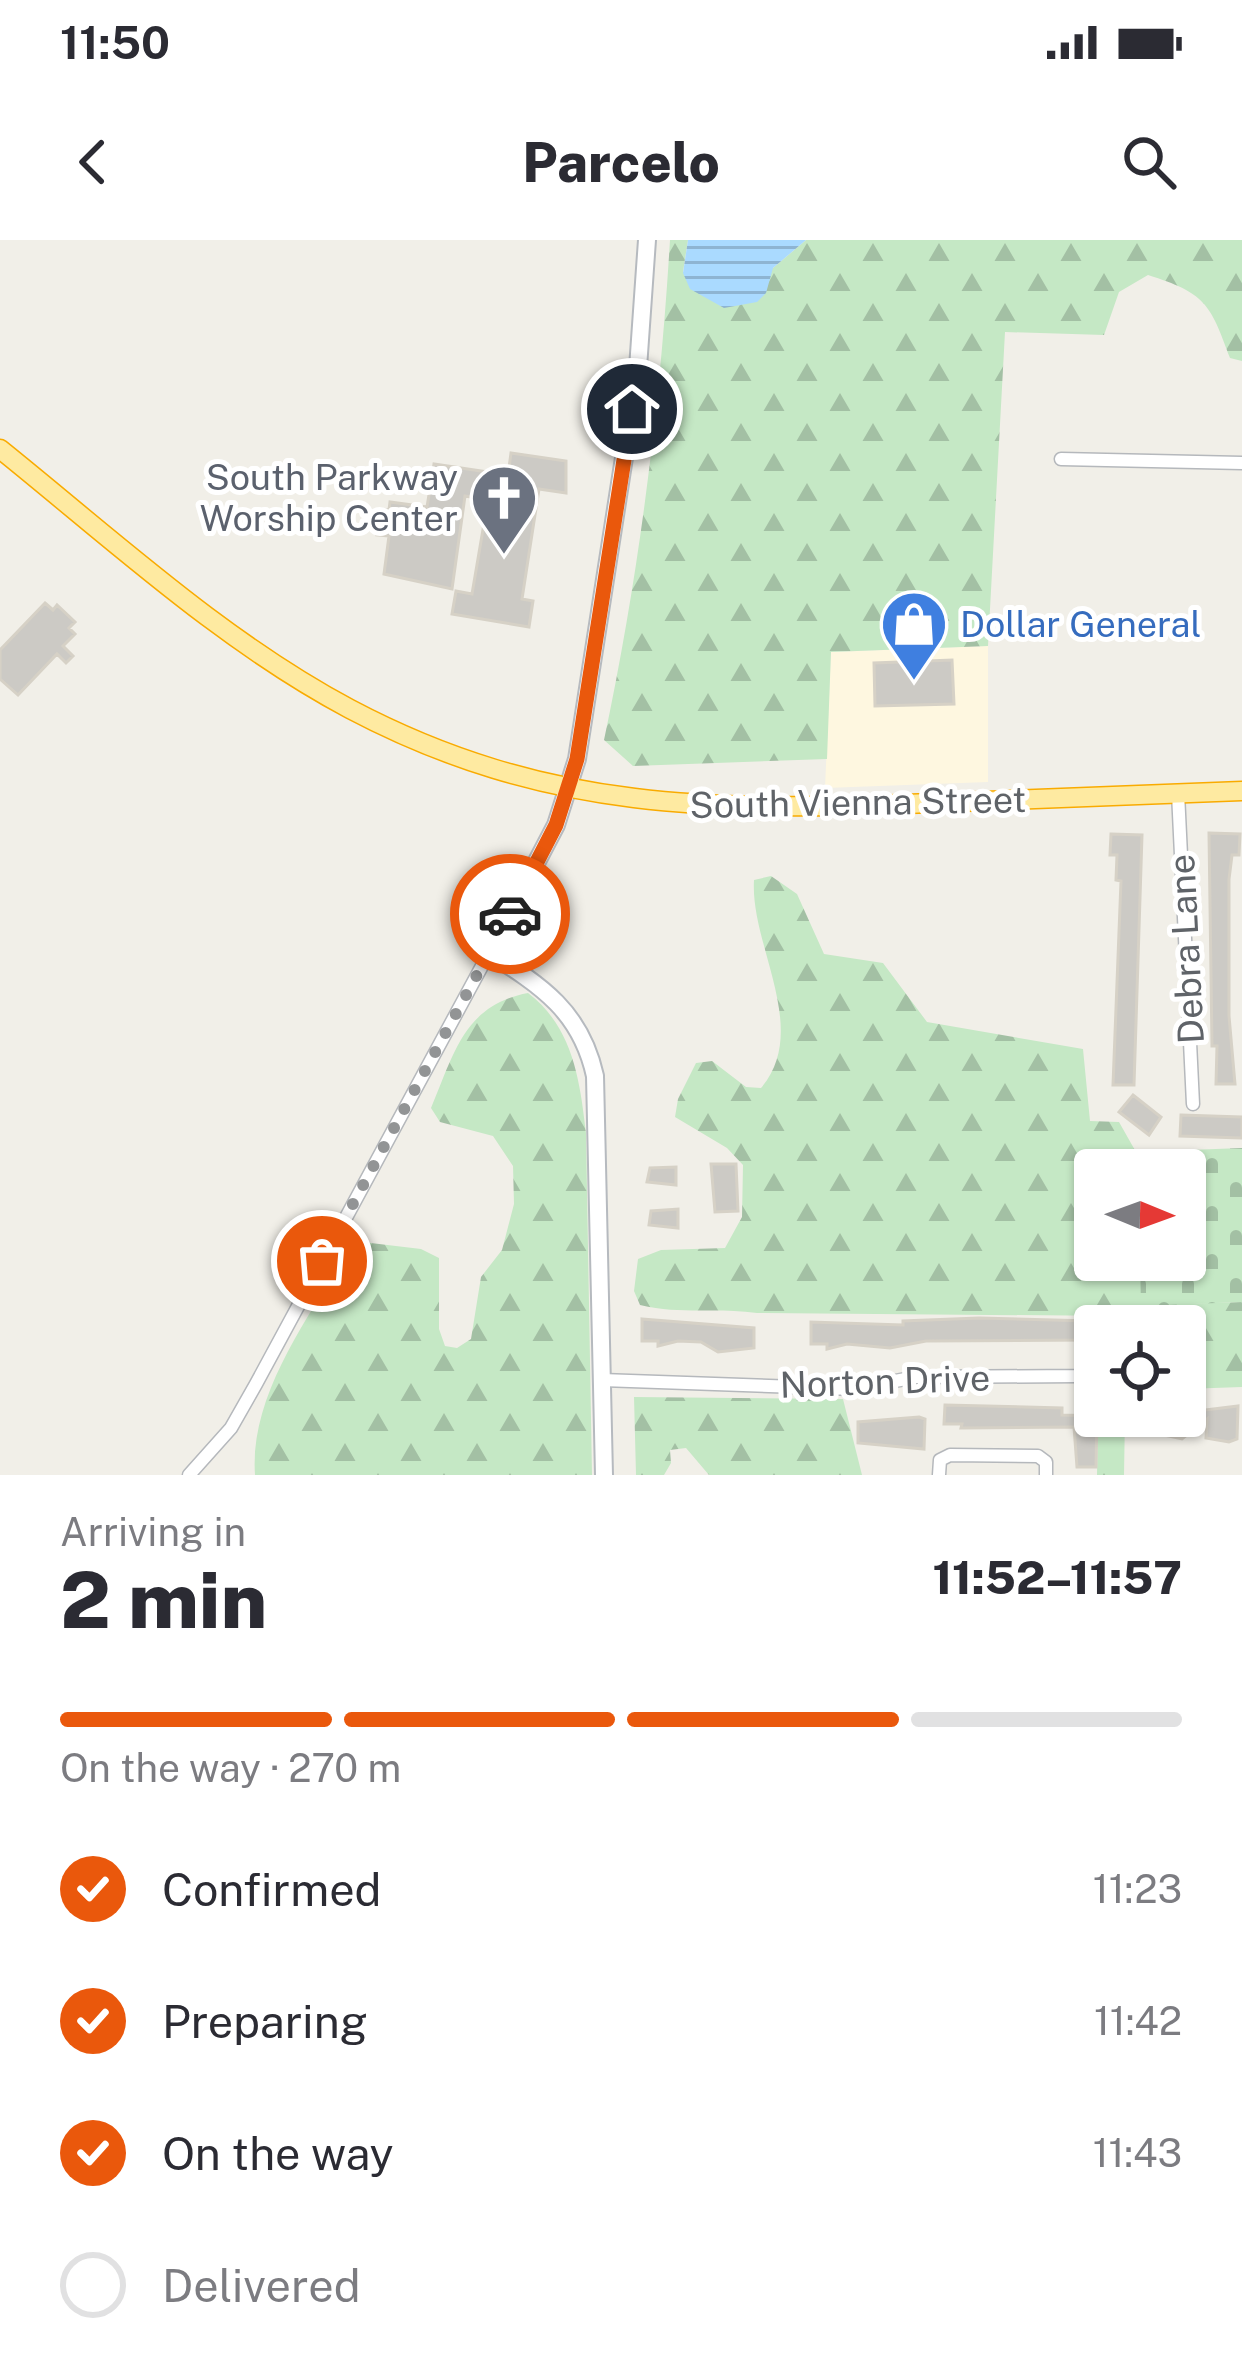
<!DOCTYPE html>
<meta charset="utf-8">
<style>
body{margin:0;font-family:"Public Sans",sans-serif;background:#f2f2f3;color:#2b2b33;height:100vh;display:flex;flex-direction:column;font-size:45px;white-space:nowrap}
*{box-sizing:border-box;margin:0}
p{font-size:39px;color:#7c7c81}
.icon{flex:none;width:66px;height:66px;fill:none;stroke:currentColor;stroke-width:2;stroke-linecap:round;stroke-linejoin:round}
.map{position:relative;height:1235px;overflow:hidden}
.panel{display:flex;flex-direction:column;background:#fff;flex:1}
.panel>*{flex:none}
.needle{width:78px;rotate:91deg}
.fabs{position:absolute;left:1074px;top:909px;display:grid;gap:24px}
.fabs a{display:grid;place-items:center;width:132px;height:132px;border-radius:12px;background:#fff;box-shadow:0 3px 9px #0004;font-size:60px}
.pin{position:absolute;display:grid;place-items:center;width:102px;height:102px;color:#fff;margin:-51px;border:6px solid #fff;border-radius:50%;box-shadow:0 3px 12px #0007}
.courier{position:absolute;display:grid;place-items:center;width:120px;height:120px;margin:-60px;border:9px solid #ea580c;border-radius:50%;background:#fff;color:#222;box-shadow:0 3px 15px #0007}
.headline em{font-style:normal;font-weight:800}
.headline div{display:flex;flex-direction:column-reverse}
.headline{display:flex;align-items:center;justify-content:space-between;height:204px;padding:0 60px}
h1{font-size:78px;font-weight:800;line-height:90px}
.bar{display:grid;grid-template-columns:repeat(4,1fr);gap:18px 12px;align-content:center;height:144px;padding:0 60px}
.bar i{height:15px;border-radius:9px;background:#e1e1e2}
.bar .active{background:#ea580c}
.bar p{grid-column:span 4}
ol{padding:0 60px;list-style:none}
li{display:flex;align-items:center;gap:36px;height:132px}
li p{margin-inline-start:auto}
li .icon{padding:12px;border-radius:50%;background:#ea580c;color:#fff;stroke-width:4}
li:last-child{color:#7c7c81}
li i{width:66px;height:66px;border:6px solid #e1e1e2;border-radius:50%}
.status{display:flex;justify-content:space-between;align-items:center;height:84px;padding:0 60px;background:#fff;direction:ltr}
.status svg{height:33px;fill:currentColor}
header{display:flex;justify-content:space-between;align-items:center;height:156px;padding:0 60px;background:#fff;font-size:54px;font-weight:800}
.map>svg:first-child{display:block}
.commercial{fill:#fef7e0}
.forest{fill:url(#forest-firs)}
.cemetery{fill:url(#cemetery-stones)}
.water{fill:url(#water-rules)}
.building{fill:#cccac5;stroke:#d6d1c6;stroke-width:3}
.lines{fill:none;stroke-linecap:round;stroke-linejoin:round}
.minor-casing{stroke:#b5b8bc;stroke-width:15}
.secondary-casing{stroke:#b6babf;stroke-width:20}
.trunk-casing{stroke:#f9ab00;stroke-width:21}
.minor{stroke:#fff;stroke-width:12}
.secondary{stroke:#fff;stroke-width:16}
.trunk{stroke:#feeaa1;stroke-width:18}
.done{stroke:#929495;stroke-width:12;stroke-dasharray:0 21.6}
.route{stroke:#ea580c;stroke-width:15}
.labels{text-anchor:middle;stroke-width:10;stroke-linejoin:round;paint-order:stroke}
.worship-label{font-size:36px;fill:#5b616d;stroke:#fff;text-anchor:end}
.shop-label{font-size:36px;fill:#366cbe;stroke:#fff;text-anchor:start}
.street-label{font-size:36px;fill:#5f6368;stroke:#fff}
</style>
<div class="status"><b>11:50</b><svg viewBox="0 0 49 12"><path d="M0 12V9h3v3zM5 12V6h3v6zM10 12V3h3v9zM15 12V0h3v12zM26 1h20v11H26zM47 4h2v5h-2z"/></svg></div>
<header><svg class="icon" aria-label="back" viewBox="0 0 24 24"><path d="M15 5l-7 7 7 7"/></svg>Parcelo<svg class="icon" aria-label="search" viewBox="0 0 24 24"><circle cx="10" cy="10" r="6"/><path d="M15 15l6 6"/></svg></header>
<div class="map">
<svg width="1242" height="1235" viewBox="0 0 1242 1235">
<defs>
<pattern id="forest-firs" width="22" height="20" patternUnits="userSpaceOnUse" patternTransform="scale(3)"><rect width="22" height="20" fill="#c5e8c5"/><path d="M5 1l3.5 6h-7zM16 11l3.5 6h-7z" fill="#a3c0a4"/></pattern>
<pattern id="cemetery-stones" width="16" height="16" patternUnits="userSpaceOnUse" patternTransform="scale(3)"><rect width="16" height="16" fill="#c5e8c5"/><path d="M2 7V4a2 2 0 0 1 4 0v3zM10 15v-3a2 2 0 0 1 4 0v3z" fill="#a3c0a4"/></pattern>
<pattern id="water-rules" width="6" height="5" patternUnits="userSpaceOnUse" patternTransform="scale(3)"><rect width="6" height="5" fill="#aadaff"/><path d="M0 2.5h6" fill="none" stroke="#8eb4d2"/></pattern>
</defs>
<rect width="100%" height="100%" fill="#f1efe8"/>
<path class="commercial" d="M 988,406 L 988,542 L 825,548 L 831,412 Z"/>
<path class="forest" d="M 670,0 L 688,0 L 683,32 L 773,28 L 806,0 L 1242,0 L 1242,121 L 1230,118 C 1210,63 1205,53 1148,35 L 1119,52 L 1104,95 L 1005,92 L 988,406 L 831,412 L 827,519 L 633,526 L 604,500 C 639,335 660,168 670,0 Z
M 771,636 L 797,654 L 824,714 L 883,723 L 927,782 L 1083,809 L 1090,881 L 1119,882 L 1136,912 L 1137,930 L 1095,930 L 1095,1020 L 1140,1020 L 1142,1065 L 1242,1062 L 1242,1147 L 1185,1149 L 1185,1086 L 1125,1086 L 1123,1076 L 757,1073 C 714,1067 683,1075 640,1065 L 634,1051 L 638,1019 L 661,1010 L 725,1008 L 742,977 L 743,925 L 727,908 L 675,877 L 678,859 L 696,823 L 712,821 L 746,847 L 761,848 C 811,789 750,706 754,640 Z
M 528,753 C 573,787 580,841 586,893 L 592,1235 L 255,1235 C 249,1151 314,1071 354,1001 L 421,1009 L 439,1018 L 439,1089 L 445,1106 L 457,1108 L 471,1099 L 481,1037 L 502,1010 L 514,964 L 513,926 L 493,896 L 440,882 L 431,868 C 454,814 464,765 528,753 Z
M 634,1157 L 843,1159 L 862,1235 L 709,1235 L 686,1208 L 670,1210 L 671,1223 L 664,1235 L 636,1235 Z
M 1098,1176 L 1125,1176 L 1124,1235 L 1097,1235 Z"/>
<path class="cemetery" d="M 1242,908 L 1242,1062 L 1141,1066 L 1140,1020 L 1185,1020 L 1185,930 L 1137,930 L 1136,912 Z"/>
<path class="water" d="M 688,0 L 806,0 L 773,28 L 766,53 L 757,62 L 724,68 L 690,49 L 683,33 Z"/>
<path class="building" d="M 511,213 L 566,221 L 566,253 L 539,249 L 522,359 L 533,361 L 529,387 L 452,374 L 456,351 L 472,354 L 488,260 L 465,256 L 452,349 L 384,334 L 389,296 L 377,295 L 381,269 L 389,270 L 390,262 L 427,267 L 434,224 L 508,235 Z
M 45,363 L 53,370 L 57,365 L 75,382 L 69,388 L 75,394 L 63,406 L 73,416 L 66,423 L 57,414 L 18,455 L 0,439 L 0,410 Z
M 952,420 L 954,464 L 875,466 L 874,423 Z
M 1209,593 L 1240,594 L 1239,615 L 1232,615 L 1229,639 L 1229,776 L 1235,844 L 1216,844 L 1217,806 L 1212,806 Z
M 1111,594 L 1142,595 L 1134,845 L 1113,845 L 1121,641 L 1116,640 L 1117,615 L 1110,615 Z
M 1133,855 L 1161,877 L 1149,895 L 1119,872 Z
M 1181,875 L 1242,877 L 1242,898 L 1180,896 Z
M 711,924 L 736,924 L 738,971 L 715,972 Z
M 676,927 L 676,945 L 647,942 L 650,928 Z
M 678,969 L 678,988 L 649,985 L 651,971 Z
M 979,1078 L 1090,1081 L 1090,1100 L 926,1101 L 890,1108 L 847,1104 L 827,1109 L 827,1104 L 811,1104 L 811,1082 L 903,1085 L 903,1081 Z
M 642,1079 L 754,1088 L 754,1108 L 718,1112 L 701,1102 L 678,1101 L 658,1106 L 658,1101 L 642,1101 Z
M 945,1165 L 1062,1168 L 1062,1175 L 1097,1176 L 1096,1227 L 1077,1227 L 1074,1187 L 961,1188 L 962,1184 L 944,1184 Z
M 1238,1166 L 1237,1199 L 1229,1202 L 1206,1198 L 1207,1179 L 1182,1199 L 1155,1193 L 1156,1176 Z
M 919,1177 L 925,1179 L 924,1209 L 858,1203 L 858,1182 Z"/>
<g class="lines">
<g class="minor-casing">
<path id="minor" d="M 1061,219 L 1242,223
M 1178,553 L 1193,864
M 602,1140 L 853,1149 L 916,1137 L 1078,1136 L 1095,1130
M 189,1235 L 231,1188 L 256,1144 L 489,713
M 939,1235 L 940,1220 L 950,1215 L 1038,1216 L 1046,1222 L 1046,1235"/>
</g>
<g class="secondary-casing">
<path id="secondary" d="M 604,1235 L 595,836 C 581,772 542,746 489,713 L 556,585 L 577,519 L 638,128 L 647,0"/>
</g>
<g class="trunk-casing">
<path id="trunk" d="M 0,209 C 112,299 222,401 350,469 C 547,573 717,571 933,563 C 1036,559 1139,555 1242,551"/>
</g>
<use href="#minor" class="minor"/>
<use href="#secondary" class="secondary"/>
<use href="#trunk" class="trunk"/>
</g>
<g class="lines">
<path class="done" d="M 322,1021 L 510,674"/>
<path class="route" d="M 510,674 L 556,585 L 577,519 L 632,169"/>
</g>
<defs>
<g id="church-pin" transform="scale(3.45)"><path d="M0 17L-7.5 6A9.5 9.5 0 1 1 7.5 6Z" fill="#6b7280" stroke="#fff"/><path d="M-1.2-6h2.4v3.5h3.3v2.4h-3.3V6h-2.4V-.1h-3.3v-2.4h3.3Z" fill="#fff"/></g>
<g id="shop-pin" transform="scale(3.45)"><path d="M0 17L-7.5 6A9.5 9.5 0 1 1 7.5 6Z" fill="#3f7fe0" stroke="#fff"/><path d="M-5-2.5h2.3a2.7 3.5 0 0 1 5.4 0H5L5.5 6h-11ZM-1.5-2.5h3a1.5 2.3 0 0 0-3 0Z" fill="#fff"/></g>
</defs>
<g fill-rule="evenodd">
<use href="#church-pin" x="504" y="258"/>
<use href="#shop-pin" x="914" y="384"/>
</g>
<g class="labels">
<g class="worship-label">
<text x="458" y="250">South Parkway<tspan x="458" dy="41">Worship Center</tspan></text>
</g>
<g class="shop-label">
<text x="960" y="397">Dollar General</text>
</g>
<g class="street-label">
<text transform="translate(858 562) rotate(-1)" y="13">South Vienna Street</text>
<text transform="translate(1186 709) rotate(-93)" y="13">Debra Lane</text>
<text transform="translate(885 1141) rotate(-2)" y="13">Norton Drive</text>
</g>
</g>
</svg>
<div class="fabs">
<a><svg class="needle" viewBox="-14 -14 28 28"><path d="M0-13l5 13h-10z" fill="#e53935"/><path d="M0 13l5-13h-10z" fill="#7c7c81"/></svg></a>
<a><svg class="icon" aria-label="locate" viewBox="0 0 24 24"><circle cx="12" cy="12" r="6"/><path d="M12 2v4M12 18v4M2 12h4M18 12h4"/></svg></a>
</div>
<div class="pin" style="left:322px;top:1021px;background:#ea580c"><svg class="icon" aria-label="bag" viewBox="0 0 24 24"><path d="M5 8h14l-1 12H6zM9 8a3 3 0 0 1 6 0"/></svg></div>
<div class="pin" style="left:632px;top:169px;background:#1f2937"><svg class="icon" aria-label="home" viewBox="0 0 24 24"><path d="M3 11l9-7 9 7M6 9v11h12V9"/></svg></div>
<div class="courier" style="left:510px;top:674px"><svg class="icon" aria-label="car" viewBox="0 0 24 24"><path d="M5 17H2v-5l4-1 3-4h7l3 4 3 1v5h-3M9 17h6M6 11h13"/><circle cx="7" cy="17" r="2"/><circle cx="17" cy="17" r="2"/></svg></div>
</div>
<section class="panel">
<div class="headline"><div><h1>2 min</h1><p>Arriving in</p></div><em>11:52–11:57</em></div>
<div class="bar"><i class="active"></i><i class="active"></i><i class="active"></i><i></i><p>On the way · 270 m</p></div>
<ol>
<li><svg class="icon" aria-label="check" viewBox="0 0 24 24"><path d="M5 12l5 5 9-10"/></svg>Confirmed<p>11:23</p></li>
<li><svg class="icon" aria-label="check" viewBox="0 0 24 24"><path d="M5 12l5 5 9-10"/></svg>Preparing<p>11:42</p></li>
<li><svg class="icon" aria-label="check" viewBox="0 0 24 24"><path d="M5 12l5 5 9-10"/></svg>On the way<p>11:43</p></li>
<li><i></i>Delivered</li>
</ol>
</section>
